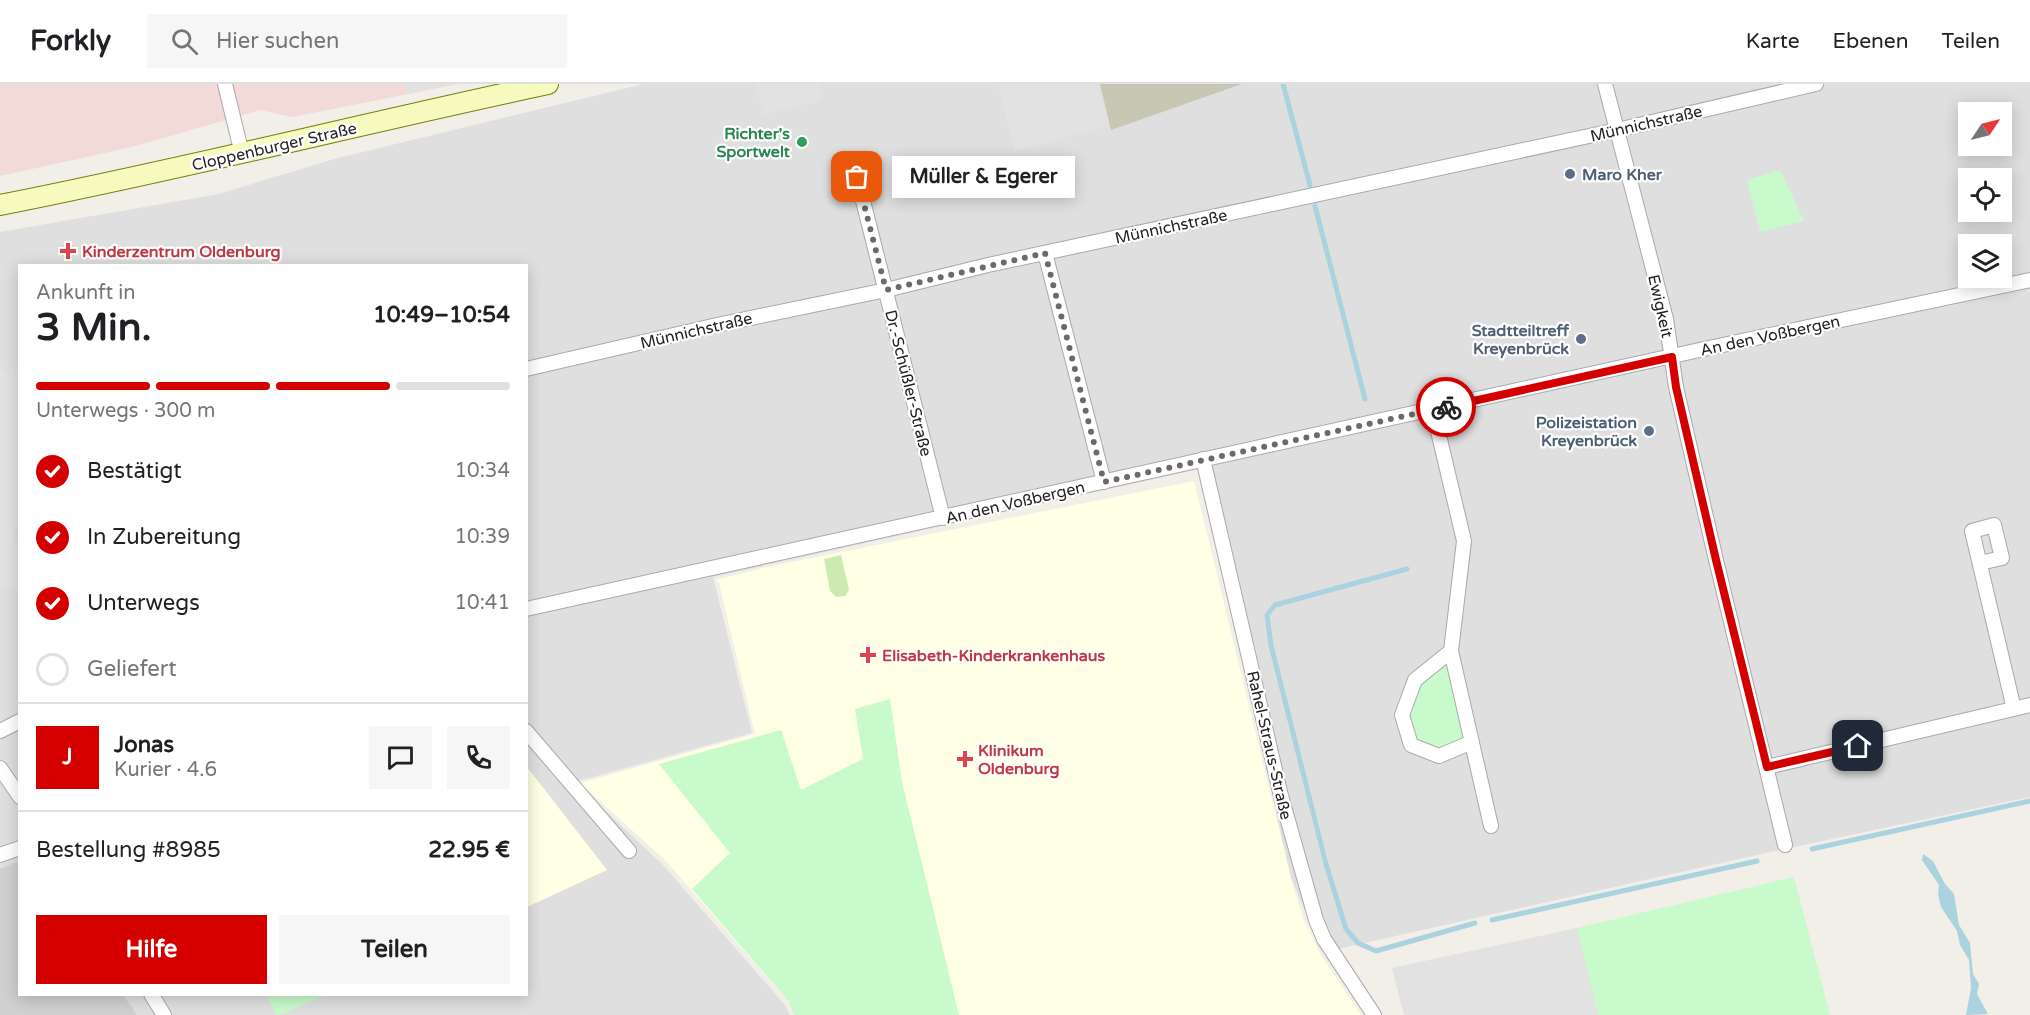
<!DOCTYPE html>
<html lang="de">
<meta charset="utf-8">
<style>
body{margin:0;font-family:"Varela Round",sans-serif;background:#f6f6f6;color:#202124;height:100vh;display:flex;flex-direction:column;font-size:22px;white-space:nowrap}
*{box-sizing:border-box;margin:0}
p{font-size:20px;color:#757577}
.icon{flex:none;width:33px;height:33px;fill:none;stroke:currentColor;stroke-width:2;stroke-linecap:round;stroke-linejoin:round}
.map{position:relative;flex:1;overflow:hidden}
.panel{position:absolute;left:18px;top:180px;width:510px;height:732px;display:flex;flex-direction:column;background:#fff;border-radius:0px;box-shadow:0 3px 15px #0003}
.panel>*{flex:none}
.needle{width:39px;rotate:55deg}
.tools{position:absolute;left:1958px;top:18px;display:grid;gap:12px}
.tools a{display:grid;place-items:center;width:54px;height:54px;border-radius:0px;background:#fff;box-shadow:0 3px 15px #0003;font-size:30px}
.pin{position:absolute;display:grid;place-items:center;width:51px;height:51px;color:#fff;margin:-26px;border-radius:12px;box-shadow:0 3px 9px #0006}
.courier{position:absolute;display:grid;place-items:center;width:60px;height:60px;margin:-30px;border:4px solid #d40000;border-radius:50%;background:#fff;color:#222;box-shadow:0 2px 8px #0007}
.bubble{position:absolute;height:42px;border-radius:0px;background:#fff;box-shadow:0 3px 15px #0003;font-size:20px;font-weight:800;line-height:42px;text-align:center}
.headline em{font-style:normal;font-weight:800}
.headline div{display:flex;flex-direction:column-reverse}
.headline{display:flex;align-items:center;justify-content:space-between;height:102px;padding:0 18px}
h1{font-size:39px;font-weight:800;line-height:45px}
.bar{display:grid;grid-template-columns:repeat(4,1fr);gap:9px 6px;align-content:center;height:72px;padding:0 18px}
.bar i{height:8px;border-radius:4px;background:#e0e0e0}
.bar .active{background:#d40000}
.bar p{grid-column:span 4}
.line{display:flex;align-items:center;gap:15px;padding:0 18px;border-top:2px solid #e0e0e0}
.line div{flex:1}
.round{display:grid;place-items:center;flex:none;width:63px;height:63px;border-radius:0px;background:#f6f6f6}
ol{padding:0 18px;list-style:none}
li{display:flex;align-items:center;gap:18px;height:66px}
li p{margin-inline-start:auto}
li .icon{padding:6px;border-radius:50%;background:#d40000;color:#fff;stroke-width:4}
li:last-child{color:#757577}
li i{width:33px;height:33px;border:3px solid #e0e0e0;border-radius:50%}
.action{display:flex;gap:12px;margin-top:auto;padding:12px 18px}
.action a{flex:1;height:69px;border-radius:0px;background:#d40000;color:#fff;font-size:24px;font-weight:800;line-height:69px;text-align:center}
.action a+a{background:#f6f6f6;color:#202124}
header{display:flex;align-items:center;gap:36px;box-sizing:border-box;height:84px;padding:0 30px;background:#fff;border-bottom:2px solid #e0e0e0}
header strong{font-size:28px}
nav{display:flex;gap:33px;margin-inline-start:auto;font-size:21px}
.search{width:420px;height:54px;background:#f6f6f6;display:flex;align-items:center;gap:15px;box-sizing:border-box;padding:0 21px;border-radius:0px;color:#757577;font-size:22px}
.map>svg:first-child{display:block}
.residential{fill:#e0dfdf;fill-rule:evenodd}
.commercial{fill:#f2dad9}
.education{fill:#ffffe5}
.religious{fill:#d0d0d0}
.construction{fill:#c7c7b4}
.grass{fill:#cdebb0}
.park{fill:#c8facc}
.parking{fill:#e2e2e2}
.water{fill:#aad3df}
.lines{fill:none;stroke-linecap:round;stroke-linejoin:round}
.stream{stroke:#aad3df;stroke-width:5}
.street-casing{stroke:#a9a9a9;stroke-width:16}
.secondary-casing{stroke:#707d05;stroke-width:22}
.street{stroke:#fff;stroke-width:14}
.secondary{stroke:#f7fabf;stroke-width:20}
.done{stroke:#6b6a68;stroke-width:6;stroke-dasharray:0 10.8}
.route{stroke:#d40000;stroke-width:8}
.leisure-dot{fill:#2e9e5b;stroke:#fff;stroke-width:2}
.service-dot{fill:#5c6f8a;stroke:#fff;stroke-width:2}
.health-dot{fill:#e0444e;stroke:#fff;stroke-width:2}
.labels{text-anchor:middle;stroke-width:4.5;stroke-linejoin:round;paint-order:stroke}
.street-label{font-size:16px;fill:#222;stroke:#fff}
.leisure-label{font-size:16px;font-weight:bold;fill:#27864d;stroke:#fff;text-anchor:end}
.service-label{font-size:16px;font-weight:bold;fill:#4e5e75;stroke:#fff;text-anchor:end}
.health-label{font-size:16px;font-weight:bold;fill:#be3a42;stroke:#fff;text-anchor:start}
</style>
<header>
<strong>Forkly</strong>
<div class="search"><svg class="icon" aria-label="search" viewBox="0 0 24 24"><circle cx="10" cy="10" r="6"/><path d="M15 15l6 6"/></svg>Hier suchen</div>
<nav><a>Karte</a><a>Ebenen</a><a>Teilen</a></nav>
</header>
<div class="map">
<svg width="2030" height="931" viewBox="0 0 2030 931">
<rect width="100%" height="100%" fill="#f2efe9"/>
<path class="residential" d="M 643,0 L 2030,0 L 2030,713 L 1766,769 L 1338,865 L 1321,865 L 1291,794 L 1199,385 L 713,493 L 752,649 L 575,698 L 663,781 L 785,921 L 790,931 L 0,931 L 0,148 L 219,110 L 334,75 ZM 1968,28 L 2001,28 L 2001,62 L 1968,62 ZM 1968,94 L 2001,94 L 2001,128 L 1968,128 ZM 1968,160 L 2001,160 L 2001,194 L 1968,194 ZM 20,182 L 526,182 L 526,910 L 20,910 Z"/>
<path class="commercial" d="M 0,0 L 459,0 L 292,33 L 261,26 L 132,63 L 0,92 Z"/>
<path class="education" d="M 1194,397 L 1291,794 L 1303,834 L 1319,868 L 1361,931 L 800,931 L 666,777 L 580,699 L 755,650 L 719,499 L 716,496 L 767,483 Z
M 527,683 L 607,786 L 527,823 L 526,823 Z"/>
<path class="religious" d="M 19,777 L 20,910 L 123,911 L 137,931 L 0,931 L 0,785 Z"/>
<path class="construction" d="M 1100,0 L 1242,0 L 1111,46 Z"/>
<path class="grass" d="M 841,471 L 849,506 L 845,512 L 836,513 L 830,507 L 824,475 Z"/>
<path class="park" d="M 1780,86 L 1804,137 L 1760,148 L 1747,96 Z
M 1451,567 L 1472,658 L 1439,672 L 1411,661 L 1402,631 L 1415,596 Z
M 890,615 L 902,698 L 959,931 L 794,931 L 789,918 L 692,805 L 730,769 L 659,680 L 781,646 L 801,706 L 863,675 L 855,625 Z
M 1794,793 L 1830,931 L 1598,931 L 1577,844 Z
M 267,911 L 327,911 L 279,931 L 276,931 Z"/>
<path class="parking" d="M 404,0 L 453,0 L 407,10 Z
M 755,0 L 819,0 L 823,16 L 763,31 Z
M 997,0 L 1098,0 L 1109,42 L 1015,67 Z
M 16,279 L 20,282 L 20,443 L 12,452 L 19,458 L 20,505 L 12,506 L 0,503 L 0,281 L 8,289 Z
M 1577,844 L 1598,931 L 1404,931 L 1392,884 Z"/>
<path class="water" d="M 1923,770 L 1933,777 L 1945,800 L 1954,810 L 1959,841 L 1970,859 L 1973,890 L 1979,900 L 1977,910 L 1988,930 L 1966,931 L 1971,904 L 1969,876 L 1960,861 L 1957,847 L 1941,823 L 1938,810 L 1939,801 L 1922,776 Z"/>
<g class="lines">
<path class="stream" d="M 1283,0 L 1310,101
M 1315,122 L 1365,315
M 1407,485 L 1275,521 L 1267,531 L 1271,561 L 1326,780 L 1346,845 L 1358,859 L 1376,867 L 1475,839
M 1812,765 L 2030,717
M 1492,836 L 1757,777"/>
<g class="street-casing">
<path id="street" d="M 225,0 L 242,70
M 1605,0 L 1666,235 L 1676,303 L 1716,476 L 1785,761
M 857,93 L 943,434
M 1045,169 L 1104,398
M 526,285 L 717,241 L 886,206 L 988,181 L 1617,46 L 1816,0
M 1433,326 L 1464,457 L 1451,567 L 1491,742
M 1203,375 L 1281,712 L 1316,836 L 1324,855 L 1374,931
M 1980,479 L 2002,474 L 1994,441 L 1972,447 L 2014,625
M 526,525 L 1704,265 L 2030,196
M 1451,567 L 1415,596 L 1402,631 L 1411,661 L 1439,672 L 1472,658
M 0,647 L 20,637
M 526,647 L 629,767
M 1767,683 L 2030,621
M 0,684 L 20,713
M 0,771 L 20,764
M 151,910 L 164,931"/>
</g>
<g class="secondary-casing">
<path id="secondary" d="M 0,121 C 184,85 365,39 548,0"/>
</g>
<use href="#street" class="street"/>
<use href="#secondary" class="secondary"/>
</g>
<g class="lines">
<path class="done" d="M 857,93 L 886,206 L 1045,169 L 1104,398 L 1446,323"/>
<path class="route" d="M 1446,323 L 1672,273 L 1676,303 L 1716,476 L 1767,683 L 1858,662"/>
</g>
<circle class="leisure-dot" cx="802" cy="58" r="6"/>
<g class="service-dot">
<circle cx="1570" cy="90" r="6"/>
<circle cx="1581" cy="255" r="6"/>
<circle cx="1649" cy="347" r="6"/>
</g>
<g class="health-dot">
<path d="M65 158h6v6h6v6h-6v6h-6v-6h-6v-6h6z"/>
<path d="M865 562h6v6h6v6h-6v6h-6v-6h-6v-6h6z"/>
<path d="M962 666h6v6h6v6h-6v6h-6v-6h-6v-6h6z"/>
</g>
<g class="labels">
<g class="street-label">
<text transform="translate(1646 39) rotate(-13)" y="6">Münnichstraße</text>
<text transform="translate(274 62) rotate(-13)" y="6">Cloppenburger Straße</text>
<text transform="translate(1171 142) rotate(-12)" y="6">Münnichstraße</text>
<text transform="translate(1661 222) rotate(77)" y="6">Ewigkeit</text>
<text transform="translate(696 246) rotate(-13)" y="6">Münnichstraße</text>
<text transform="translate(1770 251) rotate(-12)" y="6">An den Voßbergen</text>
<text transform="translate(909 299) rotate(76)" y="6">Dr.-Schüßler-Straße</text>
<text transform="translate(1015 418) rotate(-13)" y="6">An den Voßbergen</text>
<text transform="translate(1270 661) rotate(77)" y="6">Rahel-Straus-Straße</text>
</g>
<g class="leisure-label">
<text x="790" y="55">Richter's<tspan x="790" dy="18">Sportwelt</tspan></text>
</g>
<g class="service-label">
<text x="1582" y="96" text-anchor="start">Maro Kher</text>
<text x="1569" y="252">Stadtteiltreff<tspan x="1569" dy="18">Kreyenbrück</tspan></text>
<text x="1637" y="344">Polizeistation<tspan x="1637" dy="18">Kreyenbrück</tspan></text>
</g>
<g class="health-label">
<text x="82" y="173">Kinderzentrum Oldenburg</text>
<text x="882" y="577">Elisabeth-Kinderkrankenhaus</text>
<text x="978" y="672">Klinikum<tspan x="978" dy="18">Oldenburg</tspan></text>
</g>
</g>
</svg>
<div class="tools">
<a><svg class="needle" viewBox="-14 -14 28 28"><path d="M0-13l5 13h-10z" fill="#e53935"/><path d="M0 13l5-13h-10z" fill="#757577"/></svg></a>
<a><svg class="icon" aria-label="locate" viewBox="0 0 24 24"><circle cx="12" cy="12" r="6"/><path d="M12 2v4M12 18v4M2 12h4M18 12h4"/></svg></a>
<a><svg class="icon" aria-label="layers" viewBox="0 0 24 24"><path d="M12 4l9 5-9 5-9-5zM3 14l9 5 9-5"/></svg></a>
</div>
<div class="pin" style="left:857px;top:93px;background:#ea580c"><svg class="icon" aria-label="bag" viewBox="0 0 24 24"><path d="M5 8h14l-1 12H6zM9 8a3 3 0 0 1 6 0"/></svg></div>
<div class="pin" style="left:1858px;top:662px;background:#1f2937"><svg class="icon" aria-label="home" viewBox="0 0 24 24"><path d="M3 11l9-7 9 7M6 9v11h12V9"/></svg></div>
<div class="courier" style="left:1446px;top:323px"><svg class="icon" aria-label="bike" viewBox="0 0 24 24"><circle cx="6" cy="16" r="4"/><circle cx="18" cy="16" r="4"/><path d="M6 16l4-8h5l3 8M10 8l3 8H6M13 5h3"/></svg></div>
<div class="bubble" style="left:892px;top:72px;width:183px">Müller &amp; Egerer</div>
<section class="panel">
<div class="headline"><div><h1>3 Min.</h1><p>Ankunft in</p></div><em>10:49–10:54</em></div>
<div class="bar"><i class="active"></i><i class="active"></i><i class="active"></i><i></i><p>Unterwegs · 300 m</p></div>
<ol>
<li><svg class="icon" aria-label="check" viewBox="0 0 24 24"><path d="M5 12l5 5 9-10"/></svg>Bestätigt<p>10:34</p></li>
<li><svg class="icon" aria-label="check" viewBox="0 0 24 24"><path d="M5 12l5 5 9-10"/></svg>In Zubereitung<p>10:39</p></li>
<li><svg class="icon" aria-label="check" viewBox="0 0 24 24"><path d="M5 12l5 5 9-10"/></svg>Unterwegs<p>10:41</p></li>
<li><i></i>Geliefert</li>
</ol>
<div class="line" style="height:108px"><b class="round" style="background:#d40000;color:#fff">J</b><div><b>Jonas</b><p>Kurier · 4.6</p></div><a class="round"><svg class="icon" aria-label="chat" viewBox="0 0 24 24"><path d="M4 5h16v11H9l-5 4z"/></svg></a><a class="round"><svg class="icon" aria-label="phone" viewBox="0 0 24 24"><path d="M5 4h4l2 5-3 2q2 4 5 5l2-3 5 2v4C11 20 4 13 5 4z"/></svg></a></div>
<div class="line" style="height:78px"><div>Bestellung #8985</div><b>22.95 €</b></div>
<div class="action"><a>Hilfe</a><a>Teilen</a></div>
</section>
</div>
